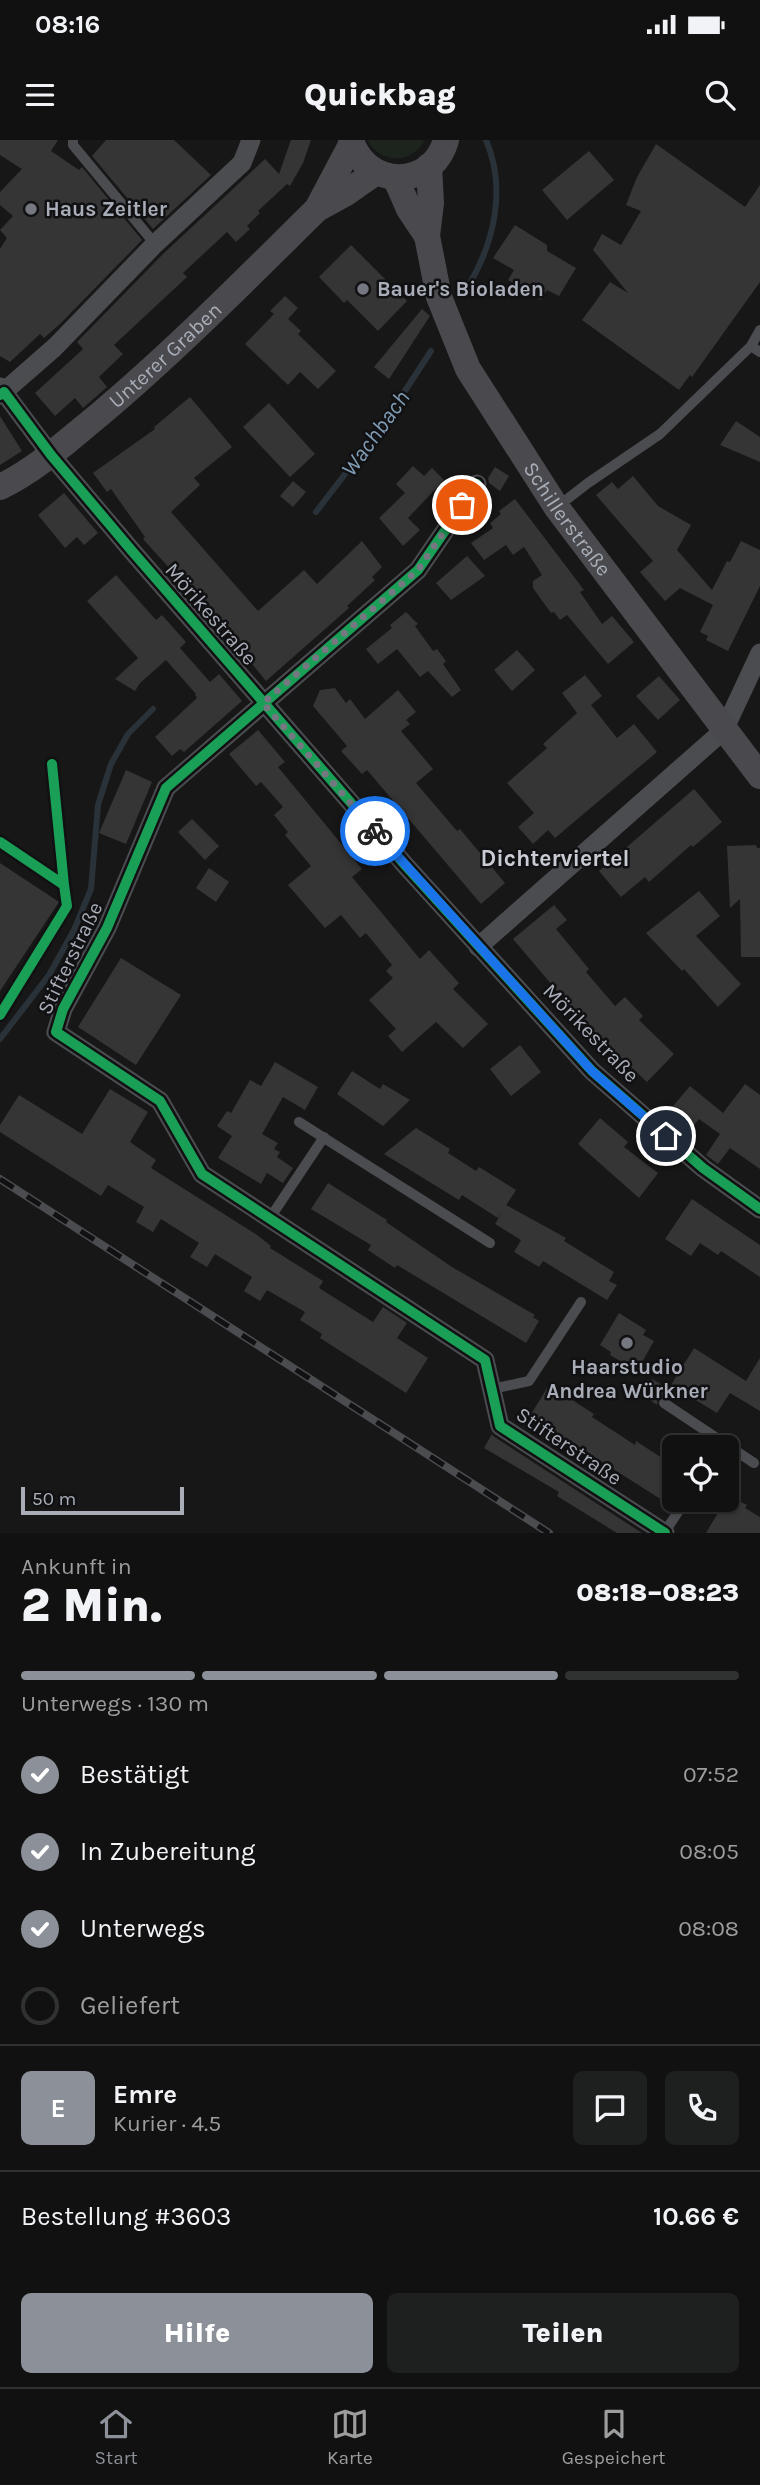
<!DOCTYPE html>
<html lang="de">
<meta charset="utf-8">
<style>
body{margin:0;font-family:Karla,sans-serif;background:#1e1f1f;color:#f1f3f6;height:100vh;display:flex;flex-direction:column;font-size:26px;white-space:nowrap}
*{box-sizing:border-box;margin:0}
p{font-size:23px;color:#9c9d9f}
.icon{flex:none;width:38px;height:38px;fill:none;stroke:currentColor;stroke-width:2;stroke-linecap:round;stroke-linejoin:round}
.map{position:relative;height:1393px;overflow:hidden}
.details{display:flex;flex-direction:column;background:#111;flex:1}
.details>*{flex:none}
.tools{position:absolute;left:662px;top:1295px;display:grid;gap:14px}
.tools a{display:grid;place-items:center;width:77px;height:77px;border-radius:10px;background:#111;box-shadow:0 2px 5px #0004,0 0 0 2px #303131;font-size:35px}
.scale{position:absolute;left:21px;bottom:18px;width:163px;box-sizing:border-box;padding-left:7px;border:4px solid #a8adb8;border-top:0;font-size:19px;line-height:24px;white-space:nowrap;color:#a8adb8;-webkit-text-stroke:5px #111113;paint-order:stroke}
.pin{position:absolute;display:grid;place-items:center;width:60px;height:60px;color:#fff;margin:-30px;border:4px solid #fff;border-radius:50%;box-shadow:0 2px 7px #0007}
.courier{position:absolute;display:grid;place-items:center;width:70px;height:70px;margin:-35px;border:5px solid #1a73e8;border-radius:50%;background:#fff;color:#222;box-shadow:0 2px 9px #0007}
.headline em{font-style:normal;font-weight:800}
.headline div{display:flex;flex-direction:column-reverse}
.headline{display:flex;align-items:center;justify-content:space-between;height:119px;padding:0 21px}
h1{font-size:46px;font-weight:800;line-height:52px}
.bar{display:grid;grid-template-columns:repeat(4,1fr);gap:10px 7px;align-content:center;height:84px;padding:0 21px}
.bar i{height:9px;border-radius:5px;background:#303131}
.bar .selected{background:#8c9099}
.bar p{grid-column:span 4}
.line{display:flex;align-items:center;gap:18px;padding:0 21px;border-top:2px solid #303131}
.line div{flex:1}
.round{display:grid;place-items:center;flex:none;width:74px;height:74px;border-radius:10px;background:#1e1f1f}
ol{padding:0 21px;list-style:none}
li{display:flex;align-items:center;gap:21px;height:77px}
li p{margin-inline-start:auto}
li .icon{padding:7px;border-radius:50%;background:#8c9099;color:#fff;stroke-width:4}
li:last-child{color:#9c9d9f}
li i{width:38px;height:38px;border:4px solid #303131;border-radius:50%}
.primary-button{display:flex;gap:14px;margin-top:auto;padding:14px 21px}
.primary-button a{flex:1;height:80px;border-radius:10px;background:#8c9099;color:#fff;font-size:28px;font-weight:800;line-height:80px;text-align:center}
.primary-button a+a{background:#1e1f1f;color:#f1f3f6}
.status{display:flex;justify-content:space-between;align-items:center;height:49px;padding:0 35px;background:#111;direction:ltr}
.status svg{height:19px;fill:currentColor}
header{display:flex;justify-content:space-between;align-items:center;height:91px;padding:0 21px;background:#111;font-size:32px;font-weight:800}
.tabs{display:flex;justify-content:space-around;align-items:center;height:98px;border-top:2px solid #303131;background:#111;font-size:19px;color:#9c9d9f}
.tabs a{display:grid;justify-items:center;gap:4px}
.tabs .selected{color:#8c9099}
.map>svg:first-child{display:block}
.green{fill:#1d241e}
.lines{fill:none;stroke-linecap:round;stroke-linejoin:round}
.stream{stroke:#2a3239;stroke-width:6}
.building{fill:#353536}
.lane{stroke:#4b4c50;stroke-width:10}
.street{stroke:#4b4c50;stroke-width:19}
.secondary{stroke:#4a4a4e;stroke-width:26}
.rail-casing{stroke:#4b4c4f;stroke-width:8}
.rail{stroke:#111113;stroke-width:5;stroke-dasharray:16;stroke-linecap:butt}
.cycleway-casing{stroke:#111113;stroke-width:15}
.cycleway{stroke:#1a9f57;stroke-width:10}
.done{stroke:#757880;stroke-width:7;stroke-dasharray:0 12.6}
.route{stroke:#1a73e8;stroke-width:9}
.poi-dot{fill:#757880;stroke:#111113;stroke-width:2.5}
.labels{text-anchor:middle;stroke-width:5;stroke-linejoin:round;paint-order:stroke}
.poi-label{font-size:21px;font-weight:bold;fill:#a8adb8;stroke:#111113;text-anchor:start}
.street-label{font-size:21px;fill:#a8adb8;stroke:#111113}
.water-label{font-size:23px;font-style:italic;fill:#7f9bb3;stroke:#111113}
.neighbourhood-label{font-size:23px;font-weight:bold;fill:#c9ccd4;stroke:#111113}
</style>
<div class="status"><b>08:16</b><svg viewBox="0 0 49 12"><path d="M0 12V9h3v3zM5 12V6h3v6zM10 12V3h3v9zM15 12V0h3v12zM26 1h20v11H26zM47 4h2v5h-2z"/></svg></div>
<header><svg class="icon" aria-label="menu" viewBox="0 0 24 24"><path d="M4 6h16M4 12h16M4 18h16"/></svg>Quickbag<svg class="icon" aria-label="search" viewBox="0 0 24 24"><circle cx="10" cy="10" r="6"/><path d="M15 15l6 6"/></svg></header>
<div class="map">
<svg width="760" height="1393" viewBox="0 0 760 1393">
<rect width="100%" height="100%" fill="#171717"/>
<path class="green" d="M 367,0 L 425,0 C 411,25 381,24 367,0 Z"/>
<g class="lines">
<path class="stream" d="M 467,148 C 494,104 507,49 486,0
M 316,372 L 384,283 L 431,211
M 0,899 L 49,835 L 74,790 L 91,749 L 98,665 L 111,624 L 128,594 L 153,569"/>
</g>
<path class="building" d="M 0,0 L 58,0 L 51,11 L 79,30 L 82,27 L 142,100 L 60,184 L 44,198 L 40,194 L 10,222 L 0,216 L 0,109 L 7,98 L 0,90 L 13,76 L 0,65 L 0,52 L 22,29 L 0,15 Z
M 106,0 L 174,0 L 211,35 L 153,89 L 92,16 Z
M 291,0 L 311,0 L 303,23 L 290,46 L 287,44 L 258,71 L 260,73 L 247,86 L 250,89 L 236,102 L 227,92 L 183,133 L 187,137 L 114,205 L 123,214 L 99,237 L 107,247 L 83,268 L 75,258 L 55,276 L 35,253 L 83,209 L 77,202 L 164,113 L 265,19 L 279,34 Z
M 656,4 L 745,67 L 760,45 L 760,142 L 692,237 L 690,235 L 679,250 L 582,180 L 610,142 L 628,153 L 593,110 L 602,94 L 621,105 L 641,71 L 626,65 L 637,37 Z
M 589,11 L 614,40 L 567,80 L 542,50 Z
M 515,85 L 547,105 L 547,111 L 576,128 L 559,156 L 547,150 L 541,160 L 508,140 L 514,130 L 493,118 Z
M 351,105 L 407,161 L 378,191 L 347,160 L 344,163 L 319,137 Z
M 285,156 L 298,168 L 288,179 L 301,191 L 298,194 L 336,231 L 318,249 L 300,232 L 288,245 L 245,204 L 274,174 L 270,171 Z
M 422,169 L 430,176 L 389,239 L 374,227 Z
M 190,257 L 232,307 L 194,338 L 200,345 L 171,372 L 258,471 L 304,430 L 317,444 L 362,401 L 382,427 L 372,437 L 375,440 L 347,466 L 349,468 L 266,541 L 219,483 L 143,399 L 145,397 L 111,349 L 107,352 L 93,333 L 155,289 L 154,287 Z
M 269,263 L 315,314 L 290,337 L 243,287 Z
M 0,276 L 22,311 L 0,325 Z
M 736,281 L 760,297 L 760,322 L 720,305 Z
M 413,326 L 424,336 L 432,328 L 444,340 L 408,378 L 420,390 L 403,406 L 379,378 L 405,353 L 396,344 Z
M 495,327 L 509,336 L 500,351 L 489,343 L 488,338 Z
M 633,336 L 658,366 L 691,385 L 677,410 L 712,450 L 727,421 L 730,422 L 741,401 L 760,410 L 760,446 L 728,511 L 706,500 L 708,496 L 700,492 L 713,465 L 680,448 L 665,461 L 640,432 L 653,421 L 596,355 L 612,342 L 618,349 Z
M 293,341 L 306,352 L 293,367 L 280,356 Z
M 64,353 L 98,393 L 84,405 L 77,397 L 65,408 L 38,375 Z
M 515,359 L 584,450 L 580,452 L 602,484 L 612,476 L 634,502 L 608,524 L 567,475 L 560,480 L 554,472 L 551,473 L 533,448 L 533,441 L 542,435 L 524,407 L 513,415 L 506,405 L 484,420 L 471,403 L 493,388 L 490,383 L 501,374 L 499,371 Z
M 467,416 L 485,436 L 451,460 L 436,443 Z
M 116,435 L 156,480 L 162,475 L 186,502 L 180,508 L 210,542 L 219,534 L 242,561 L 184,612 L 180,609 L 172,616 L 155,597 L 197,558 L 195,555 L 196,554 L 166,520 L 140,543 L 135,551 L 115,539 L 138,518 L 87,461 Z
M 406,472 L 418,484 L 415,486 L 433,511 L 437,509 L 446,521 L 443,524 L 461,550 L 452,557 L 428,531 L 420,537 L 397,509 L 378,524 L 366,509 L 392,488 L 390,485 Z
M 517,510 L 535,530 L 512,551 L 494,530 Z
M 585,535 L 602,556 L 591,565 L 617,598 L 634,584 L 657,612 L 555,698 L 548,690 L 533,704 L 518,687 L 534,673 L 507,643 L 547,608 L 543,604 L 577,573 L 562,553 Z
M 659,536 L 680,560 L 658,580 L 636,556 Z
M 335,548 L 346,563 L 350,559 L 365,579 L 398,550 L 416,572 L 406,580 L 410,584 L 401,591 L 433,629 L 416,643 L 457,691 L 460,689 L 505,743 L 481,764 L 367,630 L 362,634 L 341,611 L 347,606 L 313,566 L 320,550 Z
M 258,590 L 285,622 L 278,627 L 362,729 L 352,737 L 420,819 L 429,810 L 459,843 L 453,849 L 488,884 L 463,908 L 436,882 L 402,912 L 388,896 L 396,889 L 369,860 L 393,838 L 386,831 L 392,825 L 366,793 L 360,798 L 341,775 L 325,788 L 288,745 L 311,726 L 285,695 L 288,692 L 274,675 L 283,667 L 261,642 L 256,646 L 229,614 Z
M 126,630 L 152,642 L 126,704 L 99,693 Z
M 694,649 L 722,682 L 693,707 L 691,705 L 649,742 L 645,737 L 621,757 L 599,731 Z
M 192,679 L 219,706 L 205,720 L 178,692 Z
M 756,705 L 757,708 L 760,708 L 760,817 L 741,817 L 740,759 L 730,768 L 727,706 Z
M 0,723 L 59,762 L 0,851 Z
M 209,728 L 229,742 L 216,762 L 196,748 Z
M 699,751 L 720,776 L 696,796 L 741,844 L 718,867 L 684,829 L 682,831 L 646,793 Z
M 554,765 L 567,780 L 556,789 L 589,829 L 586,832 L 615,866 L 625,857 L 643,876 L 639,880 L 674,914 L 647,942 L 586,885 L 513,799 Z
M 121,818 L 181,855 L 136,925 L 78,887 Z
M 520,905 L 541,932 L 511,956 L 490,929 Z
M 275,922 L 318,947 L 305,970 L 283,957 L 262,994 L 278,1003 L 274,1009 L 280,1012 L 277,1017 L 293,1028 L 283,1043 L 267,1033 L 261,1044 L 218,1018 L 232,996 L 217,986 L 227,971 L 231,973 L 250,940 L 261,946 Z
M 352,931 L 380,949 L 383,944 L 410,960 L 383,986 L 337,954 Z
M 745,944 L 760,955 L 760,1029 L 730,1008 L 718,1024 L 706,1015 L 720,994 L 699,979 L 691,989 L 689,987 L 687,989 L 668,972 L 690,946 L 723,973 Z
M 110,949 L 148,972 L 130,1002 L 156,1020 L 151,1028 L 257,1095 L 271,1106 L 270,1108 L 323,1141 L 319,1148 L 373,1182 L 383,1167 L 407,1183 L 397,1198 L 428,1218 L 406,1253 L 320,1198 L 322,1194 L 300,1180 L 305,1172 L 267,1150 L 260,1161 L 244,1151 L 252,1137 L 215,1114 L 207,1127 L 190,1117 L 199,1103 L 161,1079 L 153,1092 L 136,1082 L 144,1067 L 108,1045 L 101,1056 L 0,992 L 0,985 L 19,955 L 82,994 Z
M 600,978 L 628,1002 L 624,1007 L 658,1033 L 639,1058 L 578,1004 Z
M 416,988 L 450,1009 L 448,1013 L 476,1031 L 479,1027 L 516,1050 L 498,1078 L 462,1055 L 459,1060 L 384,1014 Z
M 328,1043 L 387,1080 L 386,1082 L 452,1127 L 535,1175 L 533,1177 L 539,1181 L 526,1203 L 397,1125 L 395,1128 L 368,1110 L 371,1105 L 311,1069 Z
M 692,1059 L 760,1105 L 760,1137 L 721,1111 L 718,1115 L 700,1103 L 691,1116 L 665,1099 Z
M 506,1065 L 566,1098 L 564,1101 L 614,1132 L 609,1141 L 617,1145 L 607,1160 L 543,1121 L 539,1127 L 514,1112 L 521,1100 L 495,1084 Z
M 619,1173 L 646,1190 L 643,1195 L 654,1201 L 637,1231 L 610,1215 L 611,1212 L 600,1205 Z
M 694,1208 L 746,1241 L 760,1218 L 760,1271 L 730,1253 L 717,1273 L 671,1245 Z
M 652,1239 L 669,1249 L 665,1256 L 658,1258 L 657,1265 L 642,1255 Z
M 547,1248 L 556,1254 L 558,1251 L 594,1274 L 592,1277 L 635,1305 L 636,1301 L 674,1326 L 674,1341 L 662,1360 L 530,1276 Z
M 492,1294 L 493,1296 L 642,1393 L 617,1393 L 557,1356 L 559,1352 L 484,1308 Z
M 731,1357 L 747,1365 L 745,1368 L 760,1377 L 760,1393 L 706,1393 L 722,1366 L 725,1368 Z"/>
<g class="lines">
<path class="lane" d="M 73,0 L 73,5 L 155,104
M 751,206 L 760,212
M 557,367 L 588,343 L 660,294 L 751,206 L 760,190
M 299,982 L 490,1103
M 270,1078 L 324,997
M 492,1249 L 529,1241 L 581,1162
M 664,1263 L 754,1323
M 664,1393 L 686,1360"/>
<path class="street" d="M 0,247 L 51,315 L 132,411 L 405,725 L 592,931 L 703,1028 L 760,1069
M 0,255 L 55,207 L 155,104 L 242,23 L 251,0
M 477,344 L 418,430 L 166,648 L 107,788 L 63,869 L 56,892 L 160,961 L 202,1034 L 485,1220 L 500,1286 L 665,1393
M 478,807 L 724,590 L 760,513"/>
<g class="secondary">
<path d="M 351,0 C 366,49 432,50 446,0"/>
<path id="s1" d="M 429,26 L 431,63 L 427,96 L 439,157 L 468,229 L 557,368 L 760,636"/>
<path d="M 395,37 L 409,69 L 427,96"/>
<path d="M 317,69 L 352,3"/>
<path id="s2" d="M 0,347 C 37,329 67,301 99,275 C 175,211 246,139 317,69 L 346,53 L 376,32"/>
</g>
<g class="rail-casing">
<path id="rail" d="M 0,1039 L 549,1393"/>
</g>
<use href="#rail" class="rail"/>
<g class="cycleway-casing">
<path id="cycleway" d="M 0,255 L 4,252 L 51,315 L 132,411 L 405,725 L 592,931 L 703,1028 L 760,1069
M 477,344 L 418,430 L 166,648 L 107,788 L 63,869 L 56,892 L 160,961 L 202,1034 L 485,1220 L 500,1286 L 665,1393
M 52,624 L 64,745
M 0,702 L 64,745 L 67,766 L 0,875"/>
</g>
<use href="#cycleway" class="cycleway"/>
</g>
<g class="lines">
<path class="done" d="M 375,691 L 263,563 L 418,430 L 462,365"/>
<path class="route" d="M 375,691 L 592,931 L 666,996"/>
</g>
<g class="poi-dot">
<circle cx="31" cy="69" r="7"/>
<circle cx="363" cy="149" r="7"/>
<circle cx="627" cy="1203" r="7"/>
</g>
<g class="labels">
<g class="poi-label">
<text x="45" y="76">Haus Zeitler</text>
<text x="377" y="156">Bauer's Bioladen</text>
<text x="627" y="1234" text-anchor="middle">Haarstudio<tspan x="627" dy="24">Andrea Würkner</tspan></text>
</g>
<g class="street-label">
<text dy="7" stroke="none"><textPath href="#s2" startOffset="212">Unterer Graben</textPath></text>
<text dy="7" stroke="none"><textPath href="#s1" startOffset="390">Schillerstraße</textPath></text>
<text transform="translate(211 474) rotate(49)" y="7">Mörikestraße</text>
<text transform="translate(70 818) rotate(-64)" y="7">Stifterstraße</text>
<text transform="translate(591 893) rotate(46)" y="7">Mörikestraße</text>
<text transform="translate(569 1306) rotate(34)" y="7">Stifterstraße</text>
</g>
<g class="water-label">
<text transform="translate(375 293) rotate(-54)" y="8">Wachbach</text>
</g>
<g class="neighbourhood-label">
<text x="555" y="726">Dichterviertel</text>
</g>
</g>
</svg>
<div class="tools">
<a><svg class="icon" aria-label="locate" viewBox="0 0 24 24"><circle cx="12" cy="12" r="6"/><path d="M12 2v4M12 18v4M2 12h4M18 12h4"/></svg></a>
</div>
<div class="scale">50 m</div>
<div class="pin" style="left:462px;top:365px;background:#ea580c"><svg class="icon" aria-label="bag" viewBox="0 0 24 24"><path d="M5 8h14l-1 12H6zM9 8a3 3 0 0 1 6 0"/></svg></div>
<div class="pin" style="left:666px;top:996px;background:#1f2937"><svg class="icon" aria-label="home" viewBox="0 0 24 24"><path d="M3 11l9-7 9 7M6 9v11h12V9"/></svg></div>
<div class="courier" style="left:375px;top:691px"><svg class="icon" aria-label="bike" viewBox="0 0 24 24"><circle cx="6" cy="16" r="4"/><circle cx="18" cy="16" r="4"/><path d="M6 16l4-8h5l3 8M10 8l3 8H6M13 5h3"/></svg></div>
</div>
<section class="details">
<div class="headline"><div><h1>2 Min.</h1><p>Ankunft in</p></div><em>08:18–08:23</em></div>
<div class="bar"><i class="selected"></i><i class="selected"></i><i class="selected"></i><i></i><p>Unterwegs · 130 m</p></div>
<ol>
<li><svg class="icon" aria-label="check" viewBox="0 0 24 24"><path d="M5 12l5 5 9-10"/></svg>Bestätigt<p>07:52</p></li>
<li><svg class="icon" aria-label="check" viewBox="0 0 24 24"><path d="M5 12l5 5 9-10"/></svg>In Zubereitung<p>08:05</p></li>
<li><svg class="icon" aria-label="check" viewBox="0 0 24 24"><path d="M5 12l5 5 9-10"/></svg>Unterwegs<p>08:08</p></li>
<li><i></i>Geliefert</li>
</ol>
<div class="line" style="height:126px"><b class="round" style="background:#8c9099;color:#fff">E</b><div><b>Emre</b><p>Kurier · 4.5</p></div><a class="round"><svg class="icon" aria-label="chat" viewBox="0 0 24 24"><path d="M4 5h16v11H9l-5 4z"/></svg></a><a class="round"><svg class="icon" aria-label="phone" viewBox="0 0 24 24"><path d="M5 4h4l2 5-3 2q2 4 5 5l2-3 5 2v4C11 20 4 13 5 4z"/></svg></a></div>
<div class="line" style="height:91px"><div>Bestellung #3603</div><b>10.66 €</b></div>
<div class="primary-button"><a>Hilfe</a><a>Teilen</a></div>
</section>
<nav class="tabs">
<a class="selected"><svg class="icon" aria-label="home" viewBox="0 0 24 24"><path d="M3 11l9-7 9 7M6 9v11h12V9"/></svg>Start</a>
<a><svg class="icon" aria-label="map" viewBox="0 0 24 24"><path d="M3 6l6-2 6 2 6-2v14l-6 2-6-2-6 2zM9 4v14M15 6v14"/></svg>Karte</a>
<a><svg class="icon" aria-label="saved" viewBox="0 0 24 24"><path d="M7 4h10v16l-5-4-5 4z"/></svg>Gespeichert</a>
</nav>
